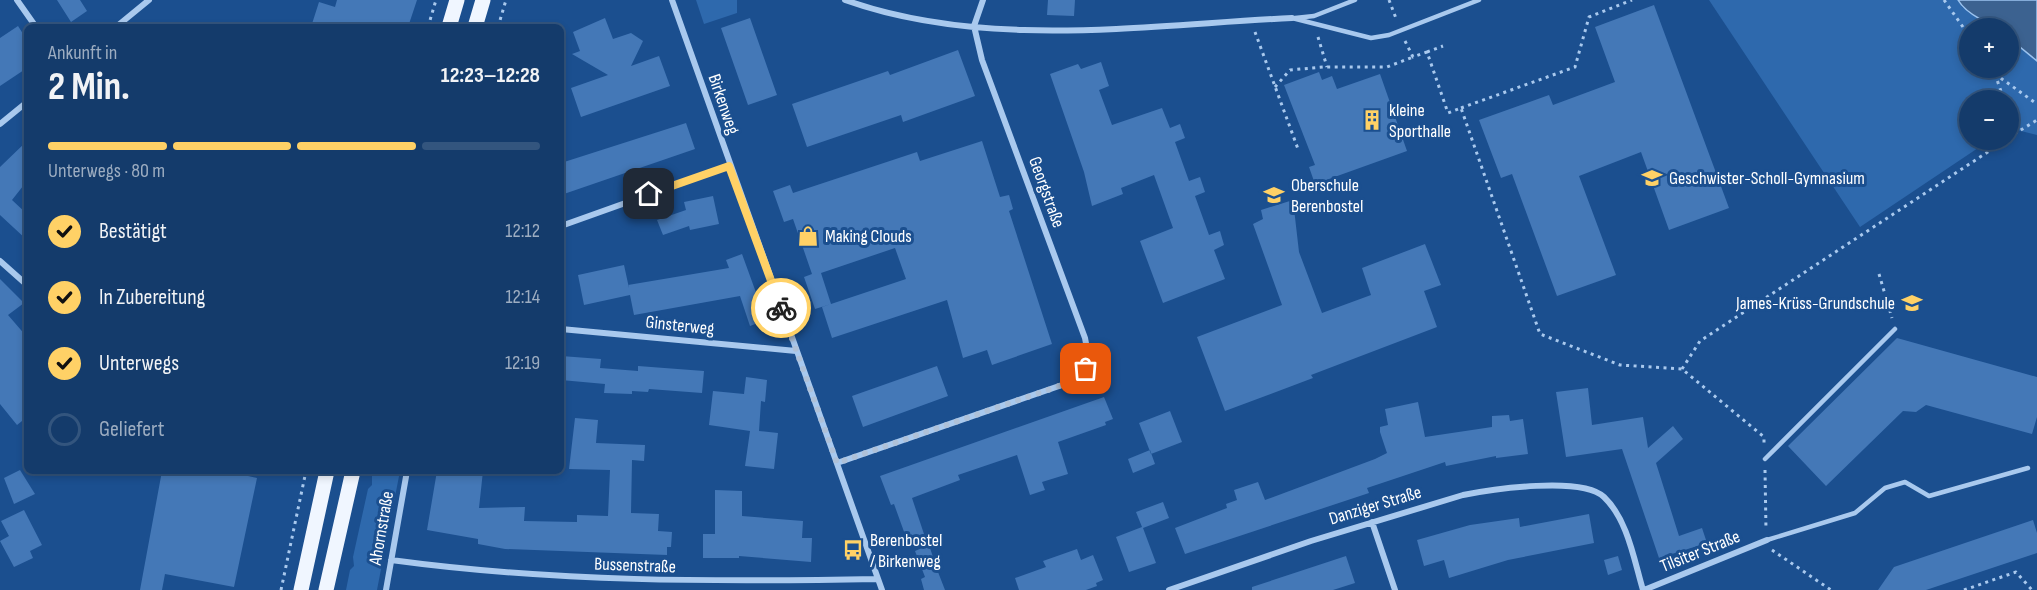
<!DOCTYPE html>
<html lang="de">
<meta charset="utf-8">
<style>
body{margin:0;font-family:"Sofia Sans Condensed",sans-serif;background:#214673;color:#f1f3f6;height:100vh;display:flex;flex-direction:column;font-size:22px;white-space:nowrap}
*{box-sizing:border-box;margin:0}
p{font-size:20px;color:#9dadc1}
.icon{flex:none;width:33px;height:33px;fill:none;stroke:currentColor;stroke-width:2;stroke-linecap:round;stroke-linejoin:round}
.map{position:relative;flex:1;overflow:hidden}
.drawer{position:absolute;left:24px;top:24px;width:540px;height:450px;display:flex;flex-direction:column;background:#143b6b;border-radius:9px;box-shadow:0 3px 9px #0003,0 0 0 2px #33557e}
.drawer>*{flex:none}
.controls{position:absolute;left:1959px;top:18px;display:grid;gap:12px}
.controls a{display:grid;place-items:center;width:60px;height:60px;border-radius:50%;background:#143b6b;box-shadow:0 3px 9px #0003,0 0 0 2px #33557e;font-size:30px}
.pin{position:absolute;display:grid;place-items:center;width:51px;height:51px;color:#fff;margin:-26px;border-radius:12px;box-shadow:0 3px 9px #0006}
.courier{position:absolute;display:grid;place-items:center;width:60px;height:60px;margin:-30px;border:4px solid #ffd166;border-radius:50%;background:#fff;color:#222;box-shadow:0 2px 8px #0007}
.overview em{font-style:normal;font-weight:700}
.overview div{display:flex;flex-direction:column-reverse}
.overview{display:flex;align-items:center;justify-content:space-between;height:102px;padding:0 24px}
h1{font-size:39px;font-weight:700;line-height:45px}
.bar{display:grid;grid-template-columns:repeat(4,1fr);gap:9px 6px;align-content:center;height:72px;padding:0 24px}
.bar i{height:8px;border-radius:4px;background:#33557e}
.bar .current{background:#ffd166}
.bar p{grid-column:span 4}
ol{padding:0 24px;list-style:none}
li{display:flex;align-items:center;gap:18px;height:66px}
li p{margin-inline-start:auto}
li .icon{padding:6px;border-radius:50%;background:#ffd166;color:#111;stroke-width:4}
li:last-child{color:#9dadc1}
li i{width:33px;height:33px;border:3px solid #33557e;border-radius:50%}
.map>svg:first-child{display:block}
.green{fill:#2e69ad}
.water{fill:#3c6290;stroke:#9cc4f0;stroke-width:1.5}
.building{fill:#4478b7;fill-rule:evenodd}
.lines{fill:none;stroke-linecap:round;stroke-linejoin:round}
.path{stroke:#a9c9ee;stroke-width:3;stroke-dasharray:3 4.5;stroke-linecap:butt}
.service{stroke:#a9c9ee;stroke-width:4.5}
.minor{stroke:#a9c9ee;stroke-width:6}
.primary{stroke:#f0f6ff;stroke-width:15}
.done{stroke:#afc1d8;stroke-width:6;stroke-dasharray:0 10.8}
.route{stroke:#ffd166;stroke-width:8}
.labels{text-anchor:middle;stroke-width:6;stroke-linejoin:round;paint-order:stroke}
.street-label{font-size:18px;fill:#fff;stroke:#1b4f8f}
.poi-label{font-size:18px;fill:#fff;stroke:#1b4f8f;text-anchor:start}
</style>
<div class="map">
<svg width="2037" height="590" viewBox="0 0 2037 590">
<rect width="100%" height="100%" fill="#1b4f8f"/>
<path class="green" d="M 696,0 L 737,0 L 737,13 L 704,24 Z
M 1709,0 L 1958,0 L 1962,7 L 1996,28 L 1970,28 L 1970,68 L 2008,68 L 2009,38 L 2037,61 L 2037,135 L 2009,128 L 2008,100 L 1970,100 L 1970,140 L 1990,140 L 1860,227 Z
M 372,471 L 400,471 L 377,590 L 346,590 L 350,570 L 354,566 L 353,557 L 368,489 L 372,485 Z"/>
<path class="water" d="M 1958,0 L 2037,0 L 2037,61 L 2009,38 L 2008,28 C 1993,28 1966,14 1958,0 Z"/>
<path class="building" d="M 57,0 L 80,0 L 87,11 L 71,22 Z
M 337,0 L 417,0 L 408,27 L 311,27 L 319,2 L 335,7 Z
M 1048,0 L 1075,0 L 1074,16 L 1047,15 Z
M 1654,5 L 1729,208 L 1669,230 L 1641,152 L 1579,176 L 1616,275 L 1557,296 L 1512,174 L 1501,178 L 1479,120 L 1549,95 L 1553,105 L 1615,82 L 1595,27 Z
M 605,18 L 613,39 L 631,33 L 643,41 L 631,66 L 659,56 L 670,86 L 581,117 L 571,88 L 608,75 L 572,54 L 580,51 L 573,32 Z
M 750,18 L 777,95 L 748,105 L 721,28 Z
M 18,26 L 27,40 L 27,68 L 0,86 L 0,38 Z
M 958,50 L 975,96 L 903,122 L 901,115 L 807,147 L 792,104 L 888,71 L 890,75 Z
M 1101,62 L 1109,86 L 1099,90 L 1112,125 L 1162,108 L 1170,128 L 1180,124 L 1185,138 L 1175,142 L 1189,181 L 1200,177 L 1205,192 L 1195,196 L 1209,235 L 1220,231 L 1224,245 L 1214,250 L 1225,279 L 1163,303 L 1140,241 L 1173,228 L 1154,175 L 1121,188 L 1123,194 L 1092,206 L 1084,172 L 1050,74 L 1078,64 L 1081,69 Z
M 1319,72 L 1322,80 L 1332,76 L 1337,89 L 1380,74 L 1407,151 L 1315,184 L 1309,167 L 1315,165 L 1284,85 Z
M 686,123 L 695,149 L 561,195 L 561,163 Z
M 27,141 L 27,181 L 12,200 L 27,214 L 27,240 L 0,215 L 0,167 Z
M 982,141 L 1000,197 L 1009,195 L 1013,209 L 1009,211 L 1052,344 L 992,365 L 987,350 L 963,358 L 947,300 L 832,338 L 822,307 L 831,304 L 815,309 L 804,277 L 812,274 L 793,219 L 784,222 L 773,191 L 790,185 L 793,193 L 917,152 L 920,161 ZM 895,248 L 906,279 L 831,304 L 821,273 Z
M 713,196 L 719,224 L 690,230 L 689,226 L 663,235 L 657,220 L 686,210 L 684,202 Z
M 1293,200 L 1299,252 L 1322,313 L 1371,295 L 1362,268 L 1425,244 L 1441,285 L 1424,291 L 1437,327 L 1311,375 L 1313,378 L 1225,411 L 1197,337 L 1282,305 L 1253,224 L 1263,219 L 1261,210 Z
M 742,254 L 766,320 L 750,326 L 740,296 L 634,315 L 630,295 L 584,305 L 578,275 L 624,265 L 629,288 L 628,285 L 729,268 L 726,260 Z
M 0,279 L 24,303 L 8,315 L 27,337 L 27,417 L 17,425 L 0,404 Z
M 1897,338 L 2037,377 L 2037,417 L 2032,434 L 1926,405 L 1916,412 L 1903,411 L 1826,486 L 1788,446 Z
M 561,356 L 601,359 L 600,368 L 638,371 L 638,366 L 704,371 L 702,393 L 649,389 L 648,392 L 632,391 L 632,394 L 604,393 L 605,384 L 561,380 Z
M 937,366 L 948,396 L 863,427 L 852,396 Z
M 746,377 L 767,380 L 765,402 L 761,401 L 759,431 L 778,433 L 774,469 L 745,466 L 750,431 L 709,425 L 713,391 L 744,394 Z
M 1588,388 L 1592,425 L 1643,417 L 1648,448 L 1673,426 L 1683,439 L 1656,463 L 1679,536 L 1702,528 L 1707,543 L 1659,558 L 1622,449 L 1566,457 L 1556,392 Z
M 1104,397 L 1113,419 L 1105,422 L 1106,425 L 1058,442 L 1068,474 L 1042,482 L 1045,490 L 1030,495 L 1017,455 L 958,475 L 960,480 L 912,498 L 924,534 L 907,540 L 894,504 L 891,505 L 880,476 Z
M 1418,402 L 1425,437 L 1492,427 L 1492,416 L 1509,415 L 1510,421 L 1523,419 L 1528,454 L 1496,458 L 1496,456 L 1446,466 L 1445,462 L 1367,488 L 1369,493 L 1185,554 L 1175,528 L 1227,508 L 1226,504 L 1237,500 L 1234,490 L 1258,482 L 1265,500 L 1375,459 L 1387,453 L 1380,432 L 1380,427 L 1388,425 L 1385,409 Z
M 1170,411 L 1182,442 L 1151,454 L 1139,423 Z
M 575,418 L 598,420 L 596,443 L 645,445 L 644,461 L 632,460 L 631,513 L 659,514 L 658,531 L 672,532 L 671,547 L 667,547 L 667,555 L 505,549 L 478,544 L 478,539 L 427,530 L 437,471 L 483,471 L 479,508 L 525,507 L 524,521 L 577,522 L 577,515 L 608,516 L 610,470 L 569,469 Z
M 1150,450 L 1155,464 L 1133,473 L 1128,459 Z
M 20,470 L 35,494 L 14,504 L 4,478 Z
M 162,471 L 225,471 L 257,478 L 234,587 L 165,574 L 162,590 L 140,590 Z
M 715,490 L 742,491 L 742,516 L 803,521 L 802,538 L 812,538 L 811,562 L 739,556 L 739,558 L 703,558 L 703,534 L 715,534 Z
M 1163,502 L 1169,518 L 1143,528 L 1156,563 L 1129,572 L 1116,537 L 1142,527 L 1136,512 Z
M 24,510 L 42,545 L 30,551 L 33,558 L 14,567 L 0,541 L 9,536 L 1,521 Z
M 1589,514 L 1594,543 L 1508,560 L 1449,578 L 1444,560 L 1424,566 L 1417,540 L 1470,525 L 1519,518 L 1520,527 Z
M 2033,520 L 2037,533 L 2037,553 L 1926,590 L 1878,590 L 1894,567 Z
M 929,545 L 938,572 L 945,590 L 924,590 L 921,579 L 925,577 L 915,551 Z
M 1077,549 L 1081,560 L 1093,555 L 1103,580 L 1096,583 L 1097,586 L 1086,590 L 1019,590 L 1015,578 L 1046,567 L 1043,561 Z
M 1346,556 L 1355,583 L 1333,590 L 1252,590 L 1252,587 Z
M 1618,556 L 1622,570 L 1608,575 L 1604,560 Z"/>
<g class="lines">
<path class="path" d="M 1389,0 L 1397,21
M 1944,0 L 1970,37
M 428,27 L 436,0
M 498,27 L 506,0
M 1255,32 L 1298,149
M 1318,37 L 1327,67
M 1405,41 L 1413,57 L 1427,52 L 1448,113 L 1461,108 L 1540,334 L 1620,365 L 1682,369 L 1764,437 L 1764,443
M 1427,52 L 1443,46
M 1990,68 L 1995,74 L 2037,104
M 1995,74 L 2004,100
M 1275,87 L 1290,70 L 1323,67 L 1387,67 L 1413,57
M 1461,108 L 1575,67 L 1589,17 L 1632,0
M 2008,110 L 2013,127 L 2010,136
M 2008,138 L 2037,120
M 1879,274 L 1892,318
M 1682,369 L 1700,341 L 2006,140
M 1765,470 L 1766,530
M 1772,550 L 1831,590
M 281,590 L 306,471
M 1964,590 L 2016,572 L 2032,590"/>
<path class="service" d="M 1292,18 L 1371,38 L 1389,35 L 1479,0
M 1295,18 L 1314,16 L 1355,0
M 1765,459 L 1895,329
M 1767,540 L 1855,513 L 1885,488 L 1905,482 L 1929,496 L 2028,468"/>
<path class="minor" d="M 17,0 L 36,27
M 672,0 L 882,590
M 845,0 C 985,50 1146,25 1292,18
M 974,26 L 983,0
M 116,27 L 149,0
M 0,124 L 27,102
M 561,226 L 729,166
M 0,261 L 27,285
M 561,329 L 796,351
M 837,463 L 1062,385 L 1086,369 L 1088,354 L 1085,338 L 982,60 L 974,26
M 1372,522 L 1395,590
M 391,560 C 553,582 715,582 878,579
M 386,590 L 407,471
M 1169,590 L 1311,541 L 1463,495 C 1493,489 1582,476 1604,497 C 1628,520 1634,560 1643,590
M 1644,590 L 1767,540"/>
<path class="primary" d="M 449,27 L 457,0
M 475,27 L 483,0
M 301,590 L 327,471
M 326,590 L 353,471"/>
</g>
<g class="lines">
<path class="done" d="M 781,308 L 837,463 L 1062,385 L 1086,369"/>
<path class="route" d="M 649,194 L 729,166 L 781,308"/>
</g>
<defs>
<g id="building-bare" transform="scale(1.62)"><path d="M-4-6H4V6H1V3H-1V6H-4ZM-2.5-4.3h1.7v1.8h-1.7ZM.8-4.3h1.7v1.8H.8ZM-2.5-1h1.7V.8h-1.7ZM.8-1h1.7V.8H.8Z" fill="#ffd166" stroke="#1b4f8f" stroke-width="2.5" paint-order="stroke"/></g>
<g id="school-bare" transform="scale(1.62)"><path d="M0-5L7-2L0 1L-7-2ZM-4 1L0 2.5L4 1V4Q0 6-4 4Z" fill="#ffd166" stroke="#1b4f8f" stroke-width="2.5" paint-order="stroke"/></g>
<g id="shop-bare" transform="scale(1.62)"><path d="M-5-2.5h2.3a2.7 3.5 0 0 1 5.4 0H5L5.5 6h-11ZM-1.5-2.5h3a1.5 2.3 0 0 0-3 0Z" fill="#ffd166" stroke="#1b4f8f" stroke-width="2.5" paint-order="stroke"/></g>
<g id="bus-bare" transform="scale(1.62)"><path d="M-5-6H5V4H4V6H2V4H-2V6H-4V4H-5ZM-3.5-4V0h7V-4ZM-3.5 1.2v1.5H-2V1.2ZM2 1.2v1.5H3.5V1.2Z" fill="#ffd166" stroke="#1b4f8f" stroke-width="2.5" paint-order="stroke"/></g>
</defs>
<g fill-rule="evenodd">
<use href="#building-bare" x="1372" y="120"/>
<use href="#school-bare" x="1652" y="178"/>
<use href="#school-bare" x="1274" y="195"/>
<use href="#shop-bare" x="808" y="236"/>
<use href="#school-bare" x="1912" y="303"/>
<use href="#bus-bare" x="853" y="550"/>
</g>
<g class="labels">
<g class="street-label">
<text transform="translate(724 104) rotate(71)" y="6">Birkenweg</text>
<text transform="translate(1047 192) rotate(70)" y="6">Georgstraße</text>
<text transform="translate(680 325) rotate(6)" y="6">Ginsterweg</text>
<text transform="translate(1375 505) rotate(-17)" y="6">Danziger Straße</text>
<text transform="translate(381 528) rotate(-80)" y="6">Ahornstraße</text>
<text transform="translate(1700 551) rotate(-22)" y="6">Tilsiter Straße</text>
<text transform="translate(635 565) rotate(2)" y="6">Bussenstraße</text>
</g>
<g class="poi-label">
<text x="1389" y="116">kleine<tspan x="1389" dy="21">Sporthalle</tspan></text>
<text x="1669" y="184">Geschwister-Scholl-Gymnasium</text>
<text x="1291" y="191">Oberschule<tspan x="1291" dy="21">Berenbostel</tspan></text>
<text x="825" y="242">Making Clouds</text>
<text x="1895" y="309" text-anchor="end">James-Krüss-Grundschule</text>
<text x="870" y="546">Berenbostel<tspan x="870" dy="21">/ Birkenweg</tspan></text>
</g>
</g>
</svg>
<div class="controls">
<a>+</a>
<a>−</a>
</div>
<div class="pin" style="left:1086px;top:369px;background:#ea580c"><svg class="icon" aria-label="bag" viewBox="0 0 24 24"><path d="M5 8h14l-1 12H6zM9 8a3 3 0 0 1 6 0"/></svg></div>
<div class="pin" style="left:649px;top:194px;background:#1f2937"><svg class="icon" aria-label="home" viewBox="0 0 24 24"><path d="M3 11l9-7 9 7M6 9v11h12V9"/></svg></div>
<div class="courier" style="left:781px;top:308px"><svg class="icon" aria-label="bike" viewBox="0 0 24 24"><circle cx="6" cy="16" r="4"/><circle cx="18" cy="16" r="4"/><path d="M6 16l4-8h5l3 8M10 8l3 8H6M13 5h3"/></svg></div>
<section class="drawer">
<div class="overview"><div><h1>2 Min.</h1><p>Ankunft in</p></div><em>12:23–12:28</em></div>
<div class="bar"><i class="current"></i><i class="current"></i><i class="current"></i><i></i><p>Unterwegs · 80 m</p></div>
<ol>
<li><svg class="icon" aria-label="check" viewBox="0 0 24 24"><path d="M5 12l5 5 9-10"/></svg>Bestätigt<p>12:12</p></li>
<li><svg class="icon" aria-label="check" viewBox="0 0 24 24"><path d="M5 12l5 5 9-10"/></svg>In Zubereitung<p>12:14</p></li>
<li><svg class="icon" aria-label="check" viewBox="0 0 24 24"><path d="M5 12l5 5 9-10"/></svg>Unterwegs<p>12:19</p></li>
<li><i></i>Geliefert</li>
</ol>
</section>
</div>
